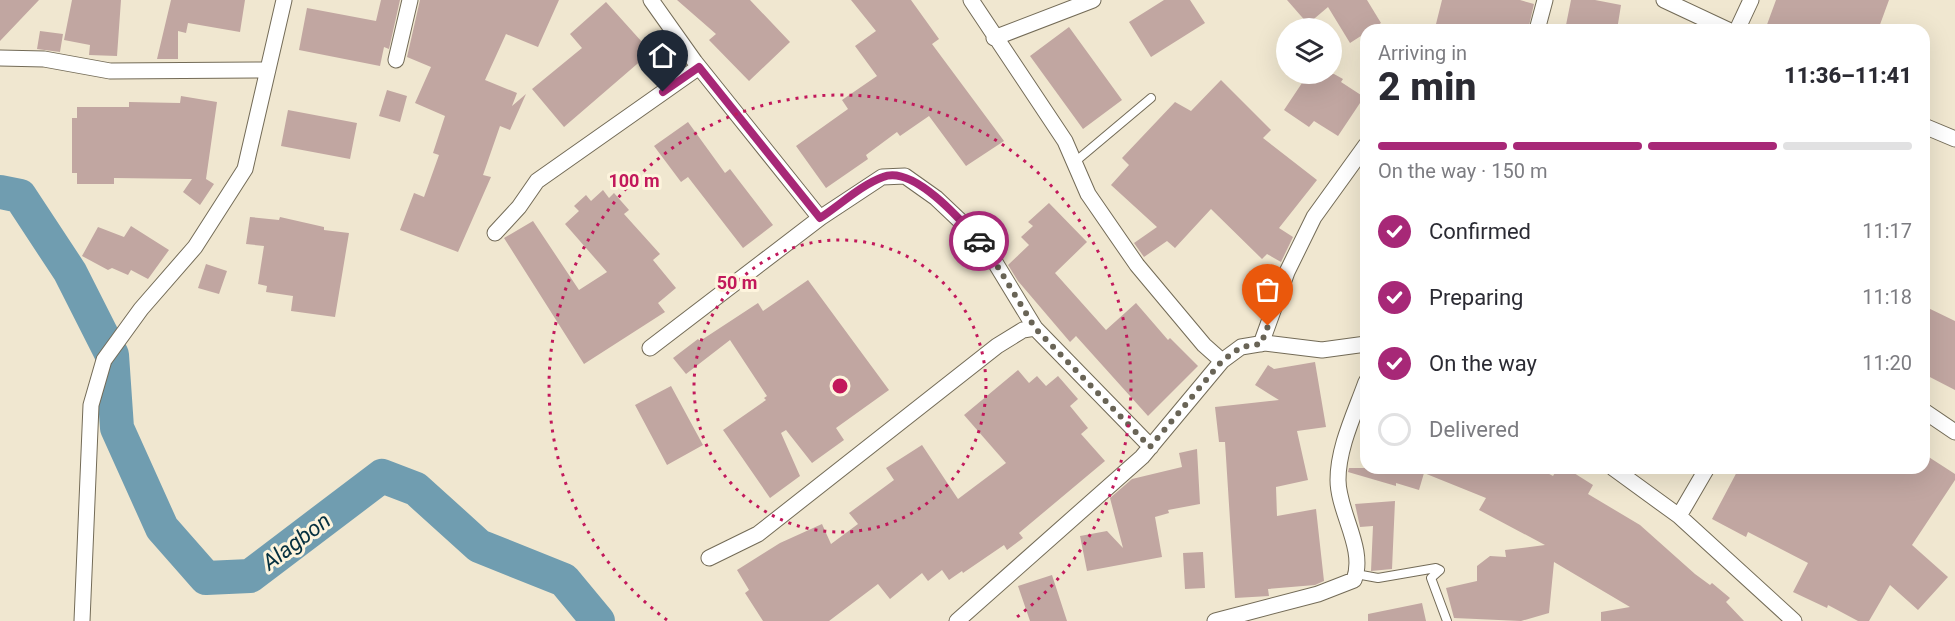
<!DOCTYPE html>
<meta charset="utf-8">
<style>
body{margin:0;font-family:Roboto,sans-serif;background:#f2f2f3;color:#2b2b33;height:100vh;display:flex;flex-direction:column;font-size:22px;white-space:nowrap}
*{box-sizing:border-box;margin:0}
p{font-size:20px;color:#7c7c81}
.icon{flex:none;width:33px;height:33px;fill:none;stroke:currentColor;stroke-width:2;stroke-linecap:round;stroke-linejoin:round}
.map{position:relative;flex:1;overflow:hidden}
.drawer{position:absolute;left:1360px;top:24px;width:570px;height:450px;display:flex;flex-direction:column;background:#fff;border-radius:18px;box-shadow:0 6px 24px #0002}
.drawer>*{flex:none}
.buttons{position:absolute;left:1276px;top:18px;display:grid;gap:12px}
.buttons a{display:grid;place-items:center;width:66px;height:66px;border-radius:50%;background:#fff;box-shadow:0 6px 24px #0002;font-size:30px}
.pin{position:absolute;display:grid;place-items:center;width:51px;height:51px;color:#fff;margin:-62px -26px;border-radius:50% 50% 50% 0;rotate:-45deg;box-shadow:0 0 6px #0007}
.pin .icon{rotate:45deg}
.courier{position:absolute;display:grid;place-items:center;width:60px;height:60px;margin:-30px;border:4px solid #a72877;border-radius:50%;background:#fff;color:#222;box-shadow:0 2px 8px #0007}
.head em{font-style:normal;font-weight:800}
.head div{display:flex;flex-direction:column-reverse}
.head{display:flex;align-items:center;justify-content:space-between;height:102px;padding:0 18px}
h1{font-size:39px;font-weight:800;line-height:45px}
.bar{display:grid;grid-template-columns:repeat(4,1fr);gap:9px 6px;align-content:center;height:72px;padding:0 18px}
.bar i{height:8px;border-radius:4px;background:#e1e1e2}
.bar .active{background:#a72877}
.bar p{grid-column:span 4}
ol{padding:0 18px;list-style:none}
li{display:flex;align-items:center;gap:18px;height:66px}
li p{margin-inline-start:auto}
li .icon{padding:6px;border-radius:50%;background:#a72877;color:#fff;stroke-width:4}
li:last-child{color:#7c7c81}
li i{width:33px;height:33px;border:3px solid #e1e1e2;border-radius:50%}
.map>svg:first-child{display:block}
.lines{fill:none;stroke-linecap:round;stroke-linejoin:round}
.river{stroke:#709db0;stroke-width:34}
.building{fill:#c1a6a1}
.service-casing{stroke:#736b57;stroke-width:10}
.minor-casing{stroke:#736b57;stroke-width:17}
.service{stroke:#fff;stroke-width:8}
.minor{stroke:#fff;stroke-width:15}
.done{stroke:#696456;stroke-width:6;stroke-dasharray:0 10.8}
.route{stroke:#a72877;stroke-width:8}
.ring{fill:none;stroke:#c2185b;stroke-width:3;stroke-dasharray:3 6}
.labels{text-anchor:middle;stroke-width:6;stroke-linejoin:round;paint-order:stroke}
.water-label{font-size:22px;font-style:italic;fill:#05303f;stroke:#fdf4dd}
.centre{fill:#c2185b;stroke:#fdf4dd;stroke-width:3}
.ring-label{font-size:18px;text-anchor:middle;font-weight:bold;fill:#c2185b;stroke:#fdf4dd;stroke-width:6;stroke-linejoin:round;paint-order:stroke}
</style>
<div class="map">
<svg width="1955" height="621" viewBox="0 0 1955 621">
<rect width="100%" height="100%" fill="#f0e7d0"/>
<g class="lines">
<path class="river" d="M 0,192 L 20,196 L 70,272 L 112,355 L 117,428 L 162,528 L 206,578 L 250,576 L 382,476 L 416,489 L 479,546 L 564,580 L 598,621"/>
</g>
<path class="building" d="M 0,0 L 39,0 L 0,41 Z
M 72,0 L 121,0 L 117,56 L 89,55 L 90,45 L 64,40 Z
M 171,0 L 245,0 L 240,32 L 188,23 L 186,33 L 178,31 L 178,59 L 157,59 Z
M 381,0 L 400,0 L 389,49 L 384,47 L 380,66 L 299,50 L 307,8 L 376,21 Z
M 420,0 L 559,0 L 538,47 L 506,34 L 485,80 L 517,93 L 512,106 L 526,94 L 510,130 L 500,126 L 483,175 L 491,177 L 458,252 L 400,230 L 414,193 L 424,197 L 439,155 L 433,153 L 445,116 L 415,103 L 431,67 L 407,57 Z
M 677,0 L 750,0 L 790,42 L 749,81 L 709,40 L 716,34 Z
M 851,0 L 911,0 L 939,39 L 932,44 L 1004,141 L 966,166 L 929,116 L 900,136 L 897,132 L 866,155 L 868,159 L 826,188 L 796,146 L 848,109 L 842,100 L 877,76 L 855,46 L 876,31 Z
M 1164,0 L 1190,0 L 1205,23 L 1151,57 L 1129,22 Z
M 1287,0 L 1367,0 L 1381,23 L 1350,43 L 1328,7 L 1308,24 Z
M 1442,0 L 1520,0 L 1534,4 L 1528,30 L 1459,30 L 1436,24 Z
M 1571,0 L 1595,0 L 1621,5 L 1617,30 L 1565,30 Z
M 1776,0 L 1889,0 L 1878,30 L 1765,30 Z
M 606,2 L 651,52 L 564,127 L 532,89 L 582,48 L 570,34 Z
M 1069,27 L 1122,100 L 1083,129 L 1030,56 Z
M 40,31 L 63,34 L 60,52 L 37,49 Z
M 1308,74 L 1334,74 L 1343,79 L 1341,82 L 1364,97 L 1338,136 L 1314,121 L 1309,127 L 1284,110 Z
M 1221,80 L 1271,130 L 1263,138 L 1317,180 L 1279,228 L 1293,237 L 1281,262 L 1267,254 L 1262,259 L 1211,209 L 1175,248 L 1167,241 L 1144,257 L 1134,243 L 1157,227 L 1111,185 L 1129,165 L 1122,158 L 1175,102 L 1191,111 Z
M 387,90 L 407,96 L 400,122 L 379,116 Z
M 181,96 L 217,102 L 206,179 L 214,184 L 200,205 L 183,192 L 192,179 L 114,178 L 114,184 L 77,184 L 77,173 L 72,173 L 72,118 L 77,118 L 77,107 L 129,107 L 129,102 L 180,103 Z
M 288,110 L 357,123 L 350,159 L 281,146 Z
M 688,122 L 725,173 L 730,169 L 773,225 L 743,248 L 688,177 L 681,182 L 654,146 Z
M 603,190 L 609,198 L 614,193 L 629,210 L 624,214 L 660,254 L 653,260 L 676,288 L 658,303 L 665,312 L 584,364 L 504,238 L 533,221 L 579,290 L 607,272 L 565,224 L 579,211 L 574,206 L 586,195 L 591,201 Z
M 1049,203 L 1087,242 L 1055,273 L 1106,330 L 1136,303 L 1168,340 L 1170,338 L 1198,366 L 1148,416 L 1076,336 L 1070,342 L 1018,281 L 1008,265 L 1029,245 L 1021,237 L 1033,226 L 1028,222 Z
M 250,217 L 279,220 L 280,217 L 324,227 L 324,230 L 349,233 L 335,317 L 291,311 L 293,296 L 266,292 L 267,286 L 258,284 L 264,246 L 246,244 Z
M 131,226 L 169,250 L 148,279 L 131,270 L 128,275 L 112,268 L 108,270 L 82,256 L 98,227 L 124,237 Z
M 206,264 L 227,271 L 219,294 L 198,288 Z
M 808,280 L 889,390 L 836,428 L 844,440 L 812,463 L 786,430 L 781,433 L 800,476 L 770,498 L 723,430 L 766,400 L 764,398 L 767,396 L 730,340 L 686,374 L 673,358 L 698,339 L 700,341 L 758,303 L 763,311 Z
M 1924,306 L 1955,321 L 1955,390 L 1924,374 Z
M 1315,362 L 1326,427 L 1297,431 L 1308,480 L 1276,487 L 1277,516 L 1316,509 L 1324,581 L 1315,585 L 1268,589 L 1269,596 L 1235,598 L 1225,442 L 1219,442 L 1215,407 L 1279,400 L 1255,385 L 1268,365 L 1274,369 Z
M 1018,370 L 1029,383 L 1037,376 L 1046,386 L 1058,376 L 1078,399 L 1070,406 L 1088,428 L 1081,434 L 1105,461 L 1019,533 L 1023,538 L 1007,550 L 1004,545 L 963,573 L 962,571 L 949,580 L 942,570 L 928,581 L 922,573 L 890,599 L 878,584 L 829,621 L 763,621 L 745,593 L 749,590 L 737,570 L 780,543 L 822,524 L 831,544 L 858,524 L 849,513 L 894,480 L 886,468 L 922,445 L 958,499 L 1006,463 L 964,415 Z
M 671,386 L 703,445 L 667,465 L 635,405 Z
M 1197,449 L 1200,504 L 1168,510 L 1169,513 L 1155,517 L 1162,557 L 1087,571 L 1080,536 L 1107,531 L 1123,548 L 1110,498 L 1132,479 L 1182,467 L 1179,453 Z
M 1924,454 L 1955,474 L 1955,480 L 1912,545 L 1948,577 L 1918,610 L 1890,585 L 1869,621 L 1858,621 L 1828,605 L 1827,608 L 1793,592 L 1808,563 L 1748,532 L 1746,537 L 1712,519 L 1739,468 L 1924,468 Z
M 1349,468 L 1538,468 L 1553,476 L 1558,468 L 1566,468 L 1593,485 L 1588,494 L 1640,525 L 1695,574 L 1710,585 L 1712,583 L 1730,598 L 1726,602 L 1744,621 L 1601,621 L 1601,612 L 1630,607 L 1554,562 L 1549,613 L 1521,621 L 1454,618 L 1446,588 L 1477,581 L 1477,566 L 1490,556 L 1506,557 L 1505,550 L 1545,545 L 1479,510 L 1486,498 L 1424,473 L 1419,490 L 1396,483 L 1396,486 L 1348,472 Z
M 1395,501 L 1392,569 L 1371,571 L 1373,526 L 1360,527 L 1355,504 Z
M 1203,552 L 1205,588 L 1185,589 L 1183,553 Z
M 1052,575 L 1067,621 L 1030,621 L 1018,586 Z
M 1422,603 L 1426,621 L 1368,621 L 1368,614 Z"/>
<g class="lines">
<g class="service-casing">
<path id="service" d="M 1076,161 L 1151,98
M 1356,574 L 1378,578 L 1436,568 L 1440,570 L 1431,578 L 1447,621"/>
</g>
<g class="minor-casing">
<path id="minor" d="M 651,0 L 695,62 L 820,218
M 971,0 L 1065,141 L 1088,194 L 1137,265 L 1204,345 L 1222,361
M 1664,0 L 1728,30
M 1537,30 L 1545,0
M 1737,30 L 1751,0
M 994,38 L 1093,0
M 0,58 L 44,59 L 110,71 L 268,70
M 396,60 L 410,0
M 1924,126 L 1955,139
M 495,233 L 519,207 L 537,181 L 699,67
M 1261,344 L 1287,272 L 1314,217 L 1366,145
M 650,348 L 820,218 L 882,177 L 905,176 L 936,198 L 973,233 L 990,254 L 1035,328 L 1151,447
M 1924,411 L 1955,432
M 1613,468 L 1679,516 L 1794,621
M 1679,516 L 1707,468
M 709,558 L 758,534 L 997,346 L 1023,330 L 1035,328
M 82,621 L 91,405 L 104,360 L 141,309 L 195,247 L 245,169 L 284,0
M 957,621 L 1142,457 L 1222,361 L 1241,347 L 1265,343 L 1322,350 L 1366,344
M 1215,621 L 1318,594 L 1354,580 C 1366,549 1338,512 1338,480 C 1338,447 1355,413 1366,382"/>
</g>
<use href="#service" class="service"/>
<use href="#minor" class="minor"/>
</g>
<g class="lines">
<path class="done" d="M 979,241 L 990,254 L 1035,328 L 1150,447 L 1222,361 L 1241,347 L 1261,344 L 1268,326"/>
<path class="route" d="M 663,92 L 699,67 L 820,218 C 840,205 861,185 883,177 C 913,165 961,220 979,241"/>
</g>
<g class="ring">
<circle cx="840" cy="386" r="146"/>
<path d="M667 620A291 291 0 1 1 1013 620"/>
</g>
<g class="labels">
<g class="water-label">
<text transform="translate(296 541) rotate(-37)" y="8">Alagbon</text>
</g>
</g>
<circle cx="840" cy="386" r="9" class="centre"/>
<g class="ring-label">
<text x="634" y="187">100 m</text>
<text x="737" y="289">50 m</text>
</g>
</svg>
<div class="buttons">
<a><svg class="icon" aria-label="layers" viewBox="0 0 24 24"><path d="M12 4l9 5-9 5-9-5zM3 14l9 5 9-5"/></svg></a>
</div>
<div class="pin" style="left:1268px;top:326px;background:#ea580c"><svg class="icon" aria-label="bag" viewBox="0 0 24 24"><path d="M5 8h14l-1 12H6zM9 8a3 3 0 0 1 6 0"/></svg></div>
<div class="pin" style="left:663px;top:92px;background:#1f2937"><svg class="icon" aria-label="home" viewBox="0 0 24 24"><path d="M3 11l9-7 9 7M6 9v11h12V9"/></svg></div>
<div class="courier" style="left:979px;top:241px"><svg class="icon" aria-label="car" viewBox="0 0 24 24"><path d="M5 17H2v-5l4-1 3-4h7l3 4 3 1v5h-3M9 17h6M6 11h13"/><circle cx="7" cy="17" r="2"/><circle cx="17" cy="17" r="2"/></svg></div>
<section class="drawer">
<div class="head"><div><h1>2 min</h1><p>Arriving in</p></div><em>11:36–11:41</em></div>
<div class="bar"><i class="active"></i><i class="active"></i><i class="active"></i><i></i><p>On the way · 150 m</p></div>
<ol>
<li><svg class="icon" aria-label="check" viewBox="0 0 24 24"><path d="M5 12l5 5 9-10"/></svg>Confirmed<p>11:17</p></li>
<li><svg class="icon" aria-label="check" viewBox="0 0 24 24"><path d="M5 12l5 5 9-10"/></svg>Preparing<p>11:18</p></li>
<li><svg class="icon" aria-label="check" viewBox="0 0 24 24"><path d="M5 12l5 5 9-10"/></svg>On the way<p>11:20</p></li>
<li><i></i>Delivered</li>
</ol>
</section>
</div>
